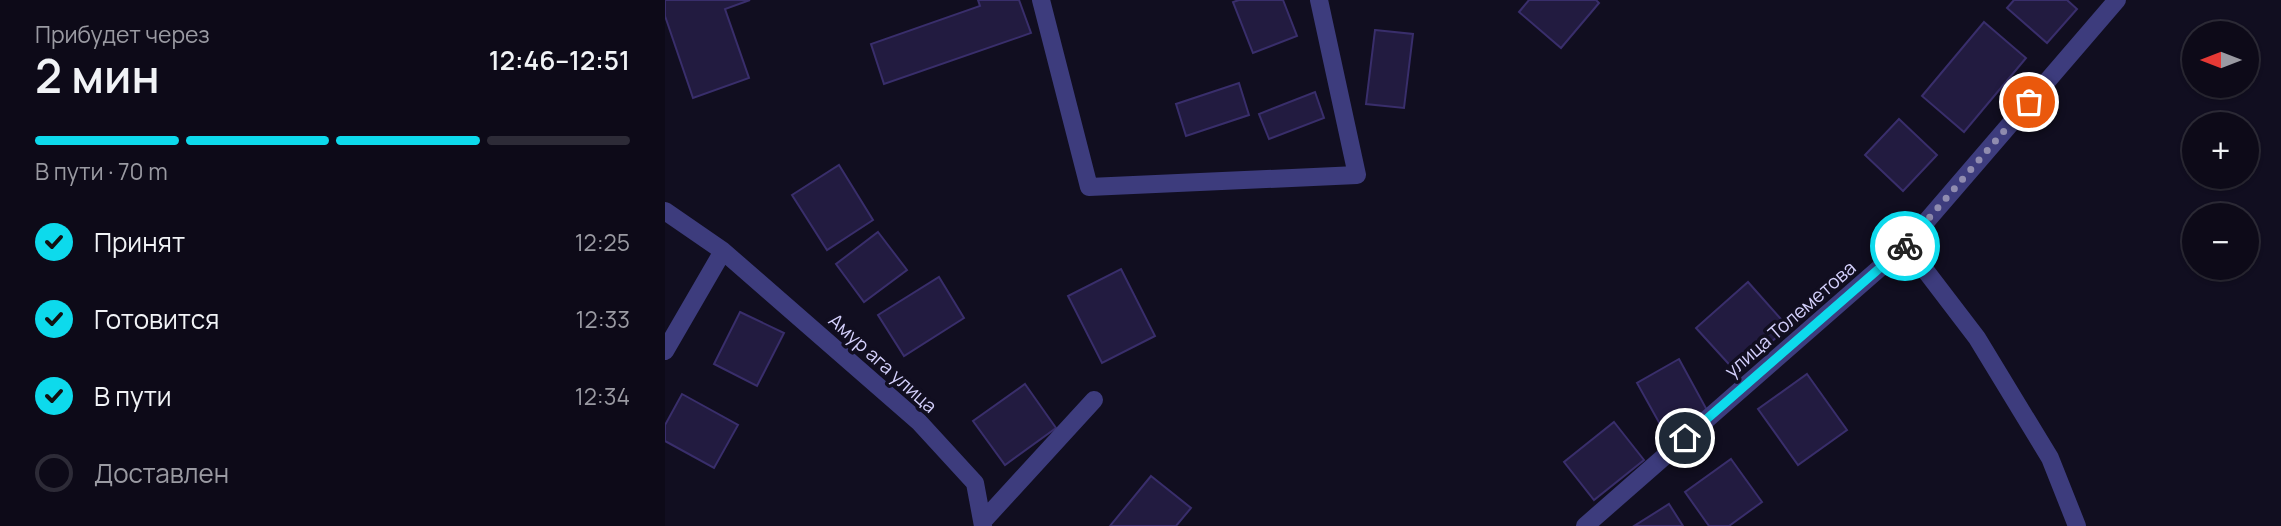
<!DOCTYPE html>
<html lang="ru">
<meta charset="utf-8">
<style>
body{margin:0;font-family:Manrope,sans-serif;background:#161321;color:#f1f3f6;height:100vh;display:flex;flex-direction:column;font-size:26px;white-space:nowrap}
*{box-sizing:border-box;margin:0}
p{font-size:23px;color:#9a9aa2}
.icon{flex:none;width:38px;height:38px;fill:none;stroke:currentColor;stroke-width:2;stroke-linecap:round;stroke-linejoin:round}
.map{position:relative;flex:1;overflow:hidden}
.sheet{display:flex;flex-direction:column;background:#0d0a18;width:665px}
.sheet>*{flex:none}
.needle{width:46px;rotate:270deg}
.controls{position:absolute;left:1517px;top:21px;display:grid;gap:14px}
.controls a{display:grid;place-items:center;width:77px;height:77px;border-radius:50%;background:#0d0a18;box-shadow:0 2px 5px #0004,0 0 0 2px #2d2b37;font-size:35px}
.pin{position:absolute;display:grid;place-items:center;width:60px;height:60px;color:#fff;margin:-30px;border:4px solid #fff;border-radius:50%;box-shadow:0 2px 7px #0007}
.courier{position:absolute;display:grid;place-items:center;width:70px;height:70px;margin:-35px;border:5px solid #0ddaec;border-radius:50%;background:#fff;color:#222;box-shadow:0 2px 9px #0007}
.summary em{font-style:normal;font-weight:600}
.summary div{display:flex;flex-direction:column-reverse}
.summary{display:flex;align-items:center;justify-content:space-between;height:119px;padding:0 35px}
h1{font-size:46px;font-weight:600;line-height:52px}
.bar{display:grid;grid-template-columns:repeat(4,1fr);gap:10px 7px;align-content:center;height:84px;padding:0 35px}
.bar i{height:9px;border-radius:5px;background:#2d2b37}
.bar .current{background:#0ddaec}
.bar p{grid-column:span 4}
ol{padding:0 35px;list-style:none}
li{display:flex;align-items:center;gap:21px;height:77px}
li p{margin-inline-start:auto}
li .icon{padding:7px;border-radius:50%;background:#0ddaec;color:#111;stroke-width:4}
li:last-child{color:#9a9aa2}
li i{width:38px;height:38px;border:4px solid #2d2b37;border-radius:50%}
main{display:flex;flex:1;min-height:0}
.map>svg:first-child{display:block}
.building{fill:#221b40;stroke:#392e6b;stroke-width:2}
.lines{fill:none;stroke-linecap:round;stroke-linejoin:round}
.minor{stroke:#3d3c7d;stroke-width:18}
.done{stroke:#908caf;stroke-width:7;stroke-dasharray:0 12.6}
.route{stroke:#0ddaec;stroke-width:9}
.labels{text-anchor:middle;stroke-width:7;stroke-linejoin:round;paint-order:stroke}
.street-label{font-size:19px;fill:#d4d0fc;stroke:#110e20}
</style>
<main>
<section class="sheet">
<div class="summary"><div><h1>2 мин</h1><p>Прибудет через</p></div><em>12:46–12:51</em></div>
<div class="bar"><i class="current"></i><i class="current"></i><i class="current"></i><i></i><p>В пути · 70 m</p></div>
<ol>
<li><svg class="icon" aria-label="check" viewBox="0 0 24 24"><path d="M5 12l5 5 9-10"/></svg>Принят<p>12:25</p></li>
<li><svg class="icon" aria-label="check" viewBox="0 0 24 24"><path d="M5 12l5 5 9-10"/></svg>Готовится<p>12:33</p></li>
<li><svg class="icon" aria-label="check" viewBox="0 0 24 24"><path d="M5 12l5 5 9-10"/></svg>В пути<p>12:34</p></li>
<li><i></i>Доставлен</li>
</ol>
</section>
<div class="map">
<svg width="1616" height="526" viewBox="0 0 1616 526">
<rect width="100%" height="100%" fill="#110e20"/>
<path class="building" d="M 0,0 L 85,0 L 60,9 L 84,78 L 28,98 L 0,16 Z
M 313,0 L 354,0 L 366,33 L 219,84 L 206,44 L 315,6 Z
M 574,0 L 618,0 L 632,36 L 588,53 L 568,2 Z
M 864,0 L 931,0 L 934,3 L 896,48 L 854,12 Z
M 1349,0 L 1402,0 L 1412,9 L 1382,43 L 1342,8 Z
M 1319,22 L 1361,58 L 1299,132 L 1257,96 Z
M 710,30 L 748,34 L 739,108 L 701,104 Z
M 574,83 L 584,115 L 521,136 L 511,104 Z
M 650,92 L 659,118 L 604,139 L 594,114 Z
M 1234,119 L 1272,155 L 1238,191 L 1200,155 Z
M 174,165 L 208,220 L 162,250 L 127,195 Z
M 213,232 L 242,270 L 199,302 L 171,264 Z
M 456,269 L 490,336 L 437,363 L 403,296 Z
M 274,277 L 299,318 L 239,356 L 213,315 Z
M 1083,282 L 1123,327 L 1072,373 L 1031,328 Z
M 75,312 L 119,333 L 92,386 L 49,364 Z
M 1014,359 L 1043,412 L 1001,435 L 972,383 Z
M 1142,374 L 1182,430 L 1133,465 L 1093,409 Z
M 360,384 L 391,428 L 340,465 L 308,421 Z
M 17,394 L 73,425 L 49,468 L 0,441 L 0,425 Z
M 949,422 L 979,460 L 929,500 L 899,462 Z
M 1066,459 L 1097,502 L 1064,526 L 1044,526 L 1020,492 Z
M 486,476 L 526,508 L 511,526 L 445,526 Z
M 1004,504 L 1018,526 L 969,526 Z"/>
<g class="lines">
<path class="minor" d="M 376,0 L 424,187 L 692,175 L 654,0
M 0,211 L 58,251 L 0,351
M 1241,245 L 1312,338 L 1385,458 L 1412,526
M 58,251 L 254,422 L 310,483 L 318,526
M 319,520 L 429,400
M 920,526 L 1241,245 L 1452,0"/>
</g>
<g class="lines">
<path class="done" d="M 1240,246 L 1364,102"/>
<path class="route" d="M 1020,438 L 1240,246"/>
</g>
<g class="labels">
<g class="street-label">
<text transform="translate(1125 319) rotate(-41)" y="7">улица Толеметова</text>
<text transform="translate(218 363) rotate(42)" y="7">Амур ага улица</text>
</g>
</g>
</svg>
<div class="controls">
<a><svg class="needle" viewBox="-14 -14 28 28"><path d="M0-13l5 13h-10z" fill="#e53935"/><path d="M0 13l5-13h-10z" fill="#9a9aa2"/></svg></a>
<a>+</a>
<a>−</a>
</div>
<div class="pin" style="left:1364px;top:102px;background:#ea580c"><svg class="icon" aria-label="bag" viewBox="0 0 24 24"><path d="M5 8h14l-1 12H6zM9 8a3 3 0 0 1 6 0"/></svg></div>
<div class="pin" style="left:1020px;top:438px;background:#1f2937"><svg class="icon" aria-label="home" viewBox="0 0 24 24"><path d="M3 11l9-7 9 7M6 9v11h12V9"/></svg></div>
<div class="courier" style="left:1240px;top:246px"><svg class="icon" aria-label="bike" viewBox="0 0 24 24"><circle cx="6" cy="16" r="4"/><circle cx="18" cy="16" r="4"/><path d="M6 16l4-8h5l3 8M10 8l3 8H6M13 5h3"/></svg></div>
</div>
</main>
